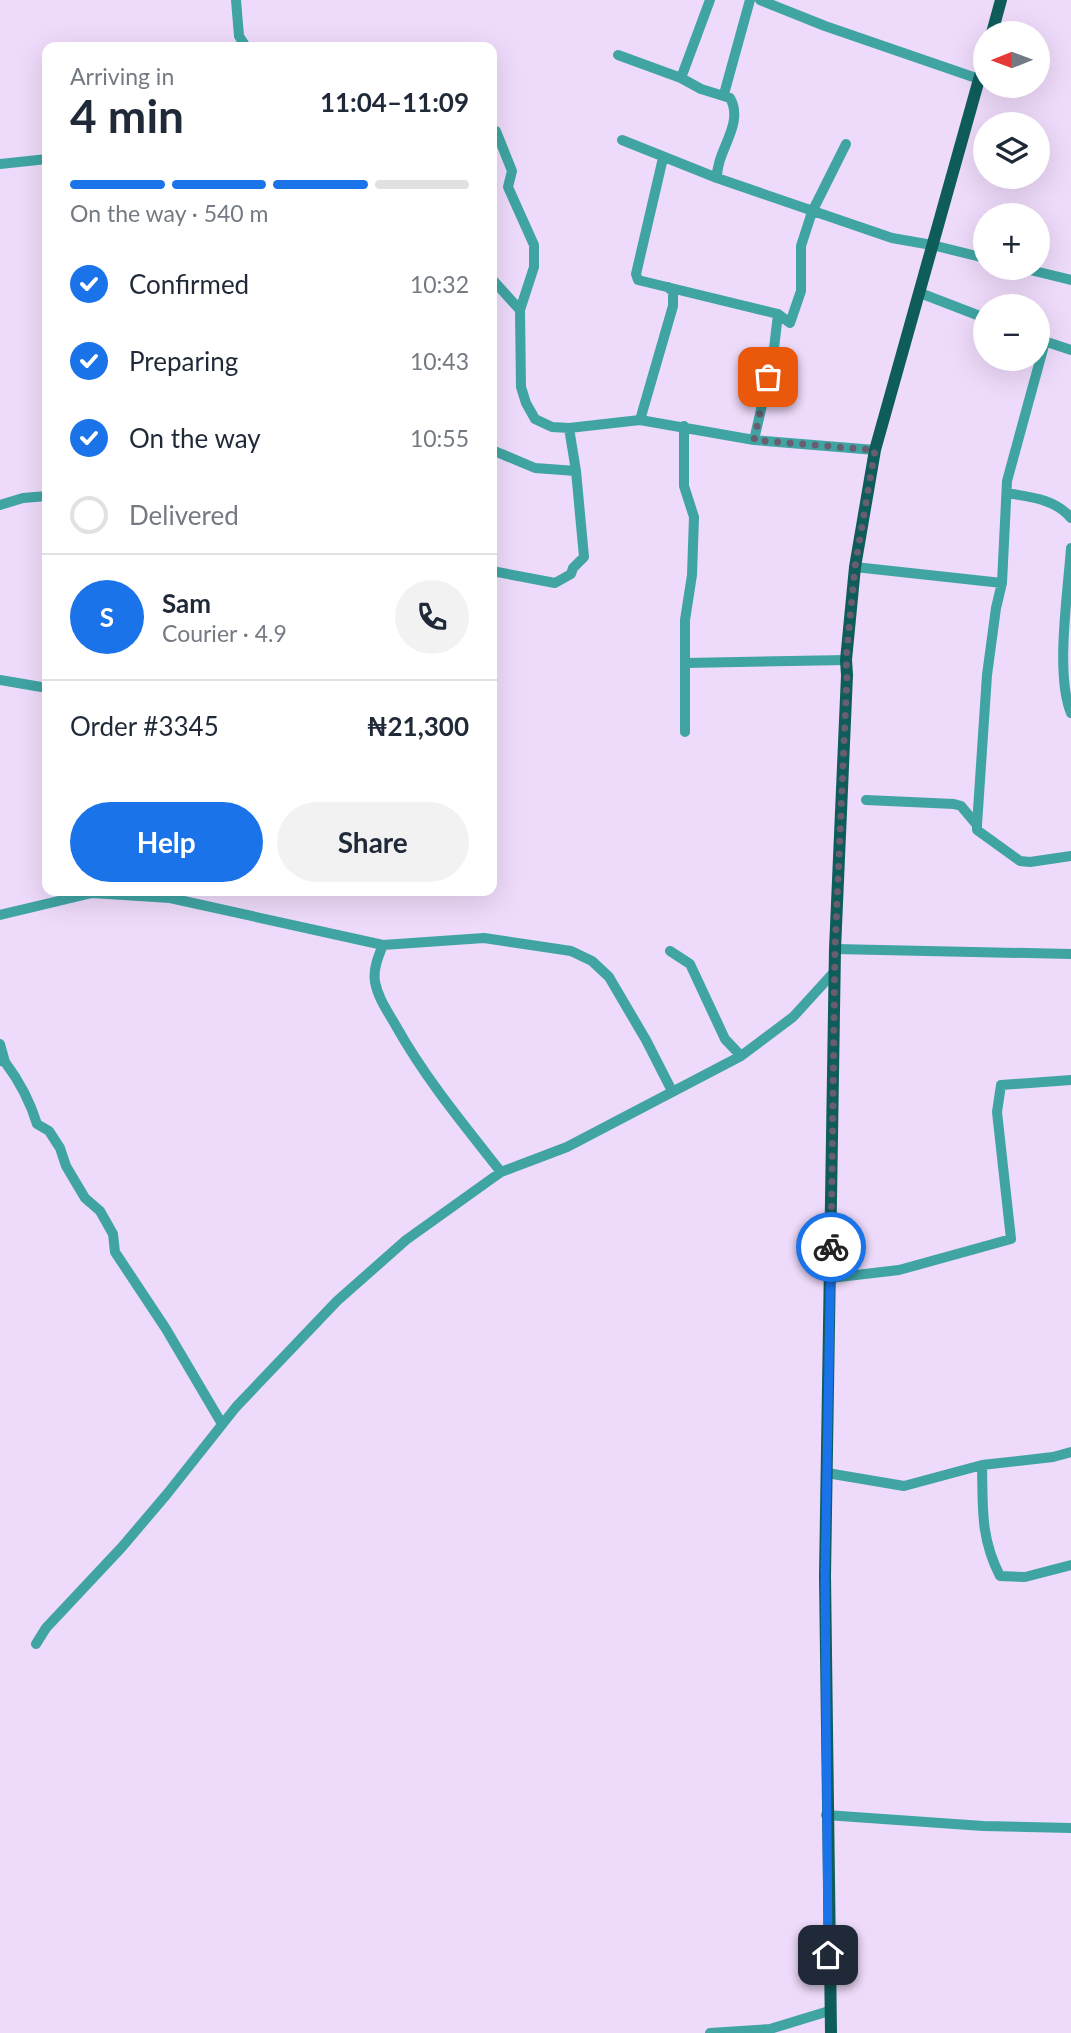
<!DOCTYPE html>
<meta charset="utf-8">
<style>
body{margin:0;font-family:Lato,sans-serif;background:#f2f2f3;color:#1f2937;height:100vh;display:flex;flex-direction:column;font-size:26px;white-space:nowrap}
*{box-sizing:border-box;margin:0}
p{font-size:23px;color:#747a83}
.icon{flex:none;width:38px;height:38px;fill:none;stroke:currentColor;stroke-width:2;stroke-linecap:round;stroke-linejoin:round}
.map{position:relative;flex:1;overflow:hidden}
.panel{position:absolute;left:42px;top:42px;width:455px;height:854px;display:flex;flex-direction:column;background:#fff;border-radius:14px;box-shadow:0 7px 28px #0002}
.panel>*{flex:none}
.needle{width:46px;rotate:269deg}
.tools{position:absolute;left:973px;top:21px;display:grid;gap:14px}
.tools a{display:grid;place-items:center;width:77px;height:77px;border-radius:50%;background:#fff;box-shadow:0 7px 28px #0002;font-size:35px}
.pin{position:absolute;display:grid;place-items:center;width:60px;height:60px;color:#fff;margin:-30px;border-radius:14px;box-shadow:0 4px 10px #0006}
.courier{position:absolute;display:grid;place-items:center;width:70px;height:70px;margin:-35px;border:5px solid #1a73e8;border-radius:50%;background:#fff;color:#222;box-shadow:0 2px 9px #0007}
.summary em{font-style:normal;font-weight:700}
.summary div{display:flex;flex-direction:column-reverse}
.summary{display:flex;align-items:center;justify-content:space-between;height:119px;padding:0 28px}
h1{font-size:46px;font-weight:700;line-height:52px}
.bar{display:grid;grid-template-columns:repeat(4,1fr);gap:10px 7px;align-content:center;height:84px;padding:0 28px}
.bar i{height:9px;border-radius:5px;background:#e0e1e3}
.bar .active{background:#1a73e8}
.bar p{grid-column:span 4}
.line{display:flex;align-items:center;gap:18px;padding:0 28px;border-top:2px solid #e0e1e3}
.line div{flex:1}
.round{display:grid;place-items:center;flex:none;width:74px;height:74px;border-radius:37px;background:#f2f2f3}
ol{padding:0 28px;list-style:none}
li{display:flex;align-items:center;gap:21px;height:77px}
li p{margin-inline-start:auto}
li .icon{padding:7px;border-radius:50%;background:#1a73e8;color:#fff;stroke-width:4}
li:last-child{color:#747a83}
li i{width:38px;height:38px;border:4px solid #e0e1e3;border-radius:50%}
.primary-button{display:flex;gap:14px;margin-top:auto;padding:14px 28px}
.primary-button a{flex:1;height:80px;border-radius:42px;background:#1a73e8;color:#fff;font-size:28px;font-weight:700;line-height:80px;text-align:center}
.primary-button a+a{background:#f2f2f3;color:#1f2937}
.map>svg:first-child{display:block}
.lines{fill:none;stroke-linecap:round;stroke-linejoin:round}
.minor{stroke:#3fa4a2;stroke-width:10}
.major{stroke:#0f5d5b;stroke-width:12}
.done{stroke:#695d70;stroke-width:7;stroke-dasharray:0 12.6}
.route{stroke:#1a73e8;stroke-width:9}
</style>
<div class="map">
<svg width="1071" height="2033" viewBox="0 0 1071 2033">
<rect width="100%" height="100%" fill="#eedafa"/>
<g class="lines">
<path class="minor" d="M 236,0 L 239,36 L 246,47
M 760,0 L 825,26 L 979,79
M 618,55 L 681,78 L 701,89 L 730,98 C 745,124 716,151 717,178
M 681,78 L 710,0
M 724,94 L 750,0
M 496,131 L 512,171 L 508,187 L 534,245 L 534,267 L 520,310 L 521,387 L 526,403 L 535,419 L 552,427 L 569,428 L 640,420 L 754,440 L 875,450
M 622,140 L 717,178 L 892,238 L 932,245 L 985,258
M 663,158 L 636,274 L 638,280 L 778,314
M 0,164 L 47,159
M 1022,268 L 1071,280
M 492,279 L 520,310
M 920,293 L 985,318
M 1038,339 L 1071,350
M 640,420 L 673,306 L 673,292 L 668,287
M 684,426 L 684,486 L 694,517 L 692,575 L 685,620 L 685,732
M 754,440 L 773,357 L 778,314 L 790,323 L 801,291 L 801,246 L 812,212 L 846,144
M 492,450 L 535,468 L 576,471
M 1007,493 C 1031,497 1055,499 1071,518
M 0,505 L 23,498 L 47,496
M 1071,548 C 1068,592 1055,675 1071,713
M 855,567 L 1002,583
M 492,571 L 555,583 L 571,574 L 573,568 L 584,557 L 576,471 L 569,428
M 686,663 L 846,660
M 0,680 L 47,688
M 866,800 L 954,804 L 961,806 L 977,825 L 977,830 L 1020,861 L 1030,862 L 1071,856
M 977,825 L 987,675 L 996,608 L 1002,583 L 1007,481 L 1045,342
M 0,915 L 92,893 L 170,898 L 383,945 L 484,938 L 571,951 L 592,961 L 609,977 L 646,1040 L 672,1091
M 383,945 C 378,957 373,969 375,982 C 378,998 388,1012 396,1026 C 425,1078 464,1125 501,1172
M 835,949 L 1071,954
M 670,951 L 690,964 L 725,1039 L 741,1056
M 0,1044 L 5,1062
M 0,1061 L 5,1062 C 20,1082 30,1101 37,1124 L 49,1131 L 60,1148 L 66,1166 L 85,1198 L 100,1211 L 113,1234 L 115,1252 L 166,1329 L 222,1424
M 830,1278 L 899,1270 L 1011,1239 L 997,1112 L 1001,1085 L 1071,1080
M 982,1465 C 983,1507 980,1537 1000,1576 L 1025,1577 L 1071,1565
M 827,1473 L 904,1486 L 982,1465 L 1053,1457 L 1071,1452
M 36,1644 L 46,1628 L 122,1547 L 167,1494 L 236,1407 L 337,1301 L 406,1240 L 501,1172 L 567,1147 L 741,1056 L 793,1017 L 835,971
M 826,1815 L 983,1826 L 1071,1828
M 710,2033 L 770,2029 L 829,2011"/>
<path class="major" d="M 992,33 L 1001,0
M 831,2033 L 825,1576 L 835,949 L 847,675 L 846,660 L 855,567 L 875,450 L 985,58"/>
</g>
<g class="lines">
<path class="done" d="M 768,377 L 754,440 L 875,450 L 855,567 L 846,660 L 847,675 L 835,949 L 831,1247"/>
<path class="route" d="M 828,1955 L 825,1576 L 831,1247"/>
</g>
</svg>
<div class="tools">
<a><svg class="needle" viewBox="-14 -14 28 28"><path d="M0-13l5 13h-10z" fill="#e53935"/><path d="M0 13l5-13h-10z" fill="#747a83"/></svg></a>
<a><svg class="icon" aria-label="layers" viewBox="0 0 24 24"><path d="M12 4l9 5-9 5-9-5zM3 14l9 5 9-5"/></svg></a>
<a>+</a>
<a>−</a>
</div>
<div class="pin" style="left:768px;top:377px;background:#ea580c"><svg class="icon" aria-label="bag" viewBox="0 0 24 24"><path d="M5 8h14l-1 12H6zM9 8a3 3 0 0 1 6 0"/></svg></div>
<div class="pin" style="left:828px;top:1955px;background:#1f2937"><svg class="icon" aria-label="home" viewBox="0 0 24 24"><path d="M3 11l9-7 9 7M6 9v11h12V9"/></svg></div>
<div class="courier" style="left:831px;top:1247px"><svg class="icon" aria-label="bike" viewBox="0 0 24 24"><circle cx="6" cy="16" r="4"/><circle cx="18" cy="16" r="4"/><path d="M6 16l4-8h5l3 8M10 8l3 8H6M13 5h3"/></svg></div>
<section class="panel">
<div class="summary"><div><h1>4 min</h1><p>Arriving in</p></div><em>11:04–11:09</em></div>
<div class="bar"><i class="active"></i><i class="active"></i><i class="active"></i><i></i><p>On the way · 540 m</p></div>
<ol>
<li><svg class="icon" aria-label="check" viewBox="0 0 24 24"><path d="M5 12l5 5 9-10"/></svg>Confirmed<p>10:32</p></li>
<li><svg class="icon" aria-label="check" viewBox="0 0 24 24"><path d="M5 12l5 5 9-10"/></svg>Preparing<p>10:43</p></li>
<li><svg class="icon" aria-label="check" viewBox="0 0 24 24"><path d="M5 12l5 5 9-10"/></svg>On the way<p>10:55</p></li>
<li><i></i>Delivered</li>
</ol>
<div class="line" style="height:126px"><b class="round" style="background:#1a73e8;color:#fff">S</b><div><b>Sam</b><p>Courier · 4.9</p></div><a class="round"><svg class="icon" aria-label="phone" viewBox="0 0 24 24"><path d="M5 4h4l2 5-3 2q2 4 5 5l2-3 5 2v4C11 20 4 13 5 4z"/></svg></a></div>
<div class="line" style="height:91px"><div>Order #3345</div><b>₦21,300</b></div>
<div class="primary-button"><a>Help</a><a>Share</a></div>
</section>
</div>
